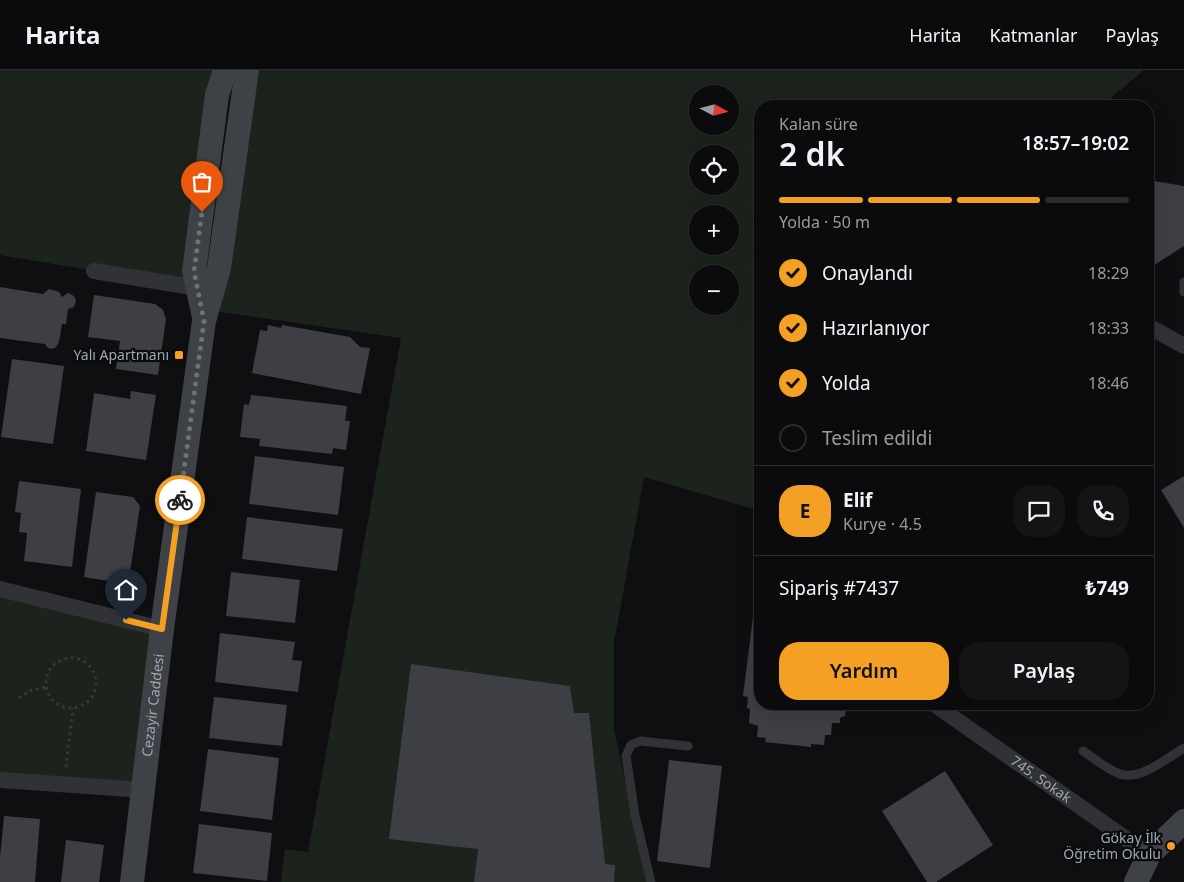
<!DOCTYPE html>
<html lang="tr">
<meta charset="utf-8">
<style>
body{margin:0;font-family:"Noto Sans",sans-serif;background:#141416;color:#f1f3f6;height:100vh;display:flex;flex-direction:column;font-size:19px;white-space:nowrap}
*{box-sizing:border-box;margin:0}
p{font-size:16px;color:#9a9b9d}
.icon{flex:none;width:28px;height:28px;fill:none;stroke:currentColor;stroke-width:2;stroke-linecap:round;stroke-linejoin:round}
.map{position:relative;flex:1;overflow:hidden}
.side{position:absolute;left:754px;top:30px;width:400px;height:610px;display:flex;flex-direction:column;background:#0b0b0d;border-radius:20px;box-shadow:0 5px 20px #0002,0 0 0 1px #2b2b2e}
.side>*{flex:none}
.needle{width:32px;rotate:97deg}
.fabs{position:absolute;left:689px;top:15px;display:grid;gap:10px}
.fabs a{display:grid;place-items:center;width:50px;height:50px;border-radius:50%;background:#0b0b0d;box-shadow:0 5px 20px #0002,0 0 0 1px #2b2b2e;font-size:25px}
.pin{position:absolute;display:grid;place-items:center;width:42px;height:42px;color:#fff;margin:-51px -21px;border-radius:50% 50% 50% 0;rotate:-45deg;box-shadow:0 0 5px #0007}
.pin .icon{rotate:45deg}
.courier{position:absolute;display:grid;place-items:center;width:50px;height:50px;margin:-25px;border:4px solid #f3a025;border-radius:50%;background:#fff;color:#222;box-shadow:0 1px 6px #0007}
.summary em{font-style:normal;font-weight:600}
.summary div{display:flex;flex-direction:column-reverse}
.summary{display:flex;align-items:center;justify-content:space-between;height:85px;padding:0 25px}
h1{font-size:32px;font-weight:600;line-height:38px}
.bar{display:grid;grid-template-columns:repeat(4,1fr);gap:8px 5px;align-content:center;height:60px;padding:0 25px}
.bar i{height:6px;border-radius:4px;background:#2b2b2e}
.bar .current{background:#f3a025}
.bar p{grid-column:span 4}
.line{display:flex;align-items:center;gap:12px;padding:0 25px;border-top:1px solid #2b2b2e}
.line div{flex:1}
.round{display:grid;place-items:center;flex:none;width:52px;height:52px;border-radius:20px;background:#141416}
ol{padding:0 25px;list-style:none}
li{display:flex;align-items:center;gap:15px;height:55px}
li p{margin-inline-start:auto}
li .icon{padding:5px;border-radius:50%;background:#f3a025;color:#111;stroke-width:4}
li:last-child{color:#9a9b9d}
li i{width:28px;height:28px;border:2px solid #2b2b2e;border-radius:50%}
.action{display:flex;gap:10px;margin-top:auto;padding:10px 25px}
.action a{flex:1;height:58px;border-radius:20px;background:#f3a025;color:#111;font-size:20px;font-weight:600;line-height:58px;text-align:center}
.action a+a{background:#141416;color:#f1f3f6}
header{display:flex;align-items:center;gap:30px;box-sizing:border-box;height:70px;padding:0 25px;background:#0b0b0d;border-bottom:1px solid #2b2b2e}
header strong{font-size:24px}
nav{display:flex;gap:28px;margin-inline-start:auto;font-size:18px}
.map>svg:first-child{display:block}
.green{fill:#1c231c;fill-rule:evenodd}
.building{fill:#3e3f44}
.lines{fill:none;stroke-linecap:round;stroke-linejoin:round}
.path{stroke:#36393d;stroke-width:3;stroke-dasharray:2.5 4;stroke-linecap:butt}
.lane{stroke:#303236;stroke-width:9}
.street{stroke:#303236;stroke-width:16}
.secondary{stroke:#3e4146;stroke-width:24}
.done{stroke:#6d727a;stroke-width:5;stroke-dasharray:0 9}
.route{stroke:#f3a025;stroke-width:6}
.poi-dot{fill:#f3a025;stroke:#0a0b0c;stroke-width:2}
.labels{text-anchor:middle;stroke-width:4.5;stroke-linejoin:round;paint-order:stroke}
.poi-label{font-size:14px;fill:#a0a7b2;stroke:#0a0b0c;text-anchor:end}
.street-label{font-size:14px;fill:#a0a7b2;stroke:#0a0b0c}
</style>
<header>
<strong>Harita</strong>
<nav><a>Harita</a><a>Katmanlar</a><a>Paylaş</a></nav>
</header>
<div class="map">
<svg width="1184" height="812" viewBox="0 0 1184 812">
<rect width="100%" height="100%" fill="#0f0f11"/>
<path class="green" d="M 0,0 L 221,0 L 198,218 L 0,185 Z
M 247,0 L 1144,0 L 1112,27 L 1105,36 L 760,36 L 760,441 L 644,407 L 614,573 L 614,659 L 647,812 L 281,812 L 285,779 L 308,782 L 401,268 L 207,240 ZM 698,24 L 730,24 L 730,56 L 698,56 ZM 698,84 L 730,84 L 730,116 L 698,116 ZM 698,144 L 730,144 L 730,176 L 698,176 ZM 698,204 L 730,204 L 730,236 L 698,236 Z
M 0,519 L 162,559 L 144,720 L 0,710 Z"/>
<path class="building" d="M 1148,110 L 1184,116 L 1184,176 L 1148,199 Z
M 0,217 L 43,224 L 49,219 L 59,222 L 62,227 L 68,223 L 74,226 L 76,230 L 74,237 L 68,239 L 66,254 L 62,254 L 59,272 L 56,277 L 53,279 L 48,278 L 45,274 L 0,268 Z
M 94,225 L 155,234 L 163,240 L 166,249 L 158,305 L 116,299 L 120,271 L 88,267 Z
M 268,255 L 281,258 L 282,255 L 350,267 L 360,277 L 370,278 L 361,324 L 252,303 L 260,260 L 267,261 Z
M 12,289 L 64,296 L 53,374 L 1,367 Z
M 131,321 L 156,325 L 146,390 L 86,381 L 94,323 L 130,329 Z
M 251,325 L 347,336 L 345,351 L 350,351 L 346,380 L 333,378 L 332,384 L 259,376 L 260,369 L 240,367 L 244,334 L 249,335 Z
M 255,386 L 344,397 L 338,445 L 249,434 Z
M 1184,406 L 1184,458 L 1161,420 Z
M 19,411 L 81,419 L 72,497 L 24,491 L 27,463 L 19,462 L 21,443 L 15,442 Z
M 96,422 L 133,427 L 140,436 L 130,502 L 121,513 L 84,507 Z
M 247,447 L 343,459 L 337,501 L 242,489 Z
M 231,502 L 300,510 L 295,553 L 226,546 Z
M 759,536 L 760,634 L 847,634 L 845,646 L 840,648 L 840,653 L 832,653 L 831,665 L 825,665 L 824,675 L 811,674 L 811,677 L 765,672 L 766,668 L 757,667 L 758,656 L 749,653 L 750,639 L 747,638 L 748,627 L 743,626 L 753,547 L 757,547 Z
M 220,563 L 295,572 L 292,590 L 302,591 L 298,622 L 215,612 Z
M 411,594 L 570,616 L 574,643 L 589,643 L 605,794 L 615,795 L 614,812 L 474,812 L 478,779 L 389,769 Z
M 214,627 L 287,635 L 282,676 L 209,668 Z
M 208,679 L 279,688 L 272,750 L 200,741 Z
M 669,690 L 722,696 L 710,798 L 657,791 Z
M 945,701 L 993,775 L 936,812 L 927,812 L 882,741 Z
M 4,746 L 40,749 L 35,812 L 0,812 L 0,788 Z
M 199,754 L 272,763 L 267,811 L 193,803 Z
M 66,770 L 104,775 L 99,812 L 61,812 Z"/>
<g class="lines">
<path class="path" d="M46 613a25 25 0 1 1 50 0a25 25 0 1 1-50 0Z
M 19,628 L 32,620 L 47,617
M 66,697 L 73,638"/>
<path class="lane" d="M 1184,212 L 1184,222
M 1083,681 C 1095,689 1108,700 1120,704 C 1140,711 1167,688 1184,678
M 651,812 L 635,745 L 626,686 L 631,675 L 640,671 L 688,676"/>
<g class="street">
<path d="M 94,201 L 198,218"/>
<path d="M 1148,256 L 1184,276"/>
<path d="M 0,519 L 162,559"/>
<path id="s1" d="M 934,634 L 1149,785"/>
<path d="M 0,710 L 144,720"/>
</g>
<g class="secondary">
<path d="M 204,247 L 194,201 L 217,25 L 225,0"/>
<path id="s2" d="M 132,812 L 162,559 L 204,251 L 219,198 L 247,0"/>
<path d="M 1136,812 L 1149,785 L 1184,751"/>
</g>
</g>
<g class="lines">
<path class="done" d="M 180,430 L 204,251 L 194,201 L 202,142"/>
<path class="route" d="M 126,550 L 162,559 L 180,430"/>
</g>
<g class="poi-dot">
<rect x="174" y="280" width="10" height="10" rx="2.5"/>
<circle cx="1171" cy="776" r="5"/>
</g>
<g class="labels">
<g class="poi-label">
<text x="169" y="290">Yalı Apartmanı</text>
<text x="1161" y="773">Gökay İlk<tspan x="1161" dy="16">Öğretim Okulu</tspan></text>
</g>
<g class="street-label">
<text dy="5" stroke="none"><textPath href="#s2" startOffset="178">Cezayir Caddesi</textPath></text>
<text dy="5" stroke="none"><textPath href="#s1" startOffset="131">745. Sokak</textPath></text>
</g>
</g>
</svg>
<div class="fabs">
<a><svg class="needle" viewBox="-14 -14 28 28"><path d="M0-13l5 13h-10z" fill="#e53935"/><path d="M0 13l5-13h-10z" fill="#9a9b9d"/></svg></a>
<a><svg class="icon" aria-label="locate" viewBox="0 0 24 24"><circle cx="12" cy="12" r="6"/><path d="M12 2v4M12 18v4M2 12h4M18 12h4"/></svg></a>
<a>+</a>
<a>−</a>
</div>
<div class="pin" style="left:202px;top:142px;background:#ea580c"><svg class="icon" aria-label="bag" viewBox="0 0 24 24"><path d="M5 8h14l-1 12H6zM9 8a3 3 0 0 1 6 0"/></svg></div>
<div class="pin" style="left:126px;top:550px;background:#1f2937"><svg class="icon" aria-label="home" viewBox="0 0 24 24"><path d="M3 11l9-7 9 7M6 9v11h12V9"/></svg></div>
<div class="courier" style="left:180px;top:430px"><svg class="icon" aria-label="bike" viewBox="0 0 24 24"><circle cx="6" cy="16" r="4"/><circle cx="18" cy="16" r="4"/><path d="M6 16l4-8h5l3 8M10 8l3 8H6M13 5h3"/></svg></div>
<section class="side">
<div class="summary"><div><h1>2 dk</h1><p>Kalan süre</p></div><em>18:57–19:02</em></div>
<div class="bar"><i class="current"></i><i class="current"></i><i class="current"></i><i></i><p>Yolda · 50 m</p></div>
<ol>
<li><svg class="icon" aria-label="check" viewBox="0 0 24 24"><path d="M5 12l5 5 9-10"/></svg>Onaylandı<p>18:29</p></li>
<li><svg class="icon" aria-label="check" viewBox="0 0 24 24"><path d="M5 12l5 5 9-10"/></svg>Hazırlanıyor<p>18:33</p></li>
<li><svg class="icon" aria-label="check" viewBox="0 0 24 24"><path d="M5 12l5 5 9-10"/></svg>Yolda<p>18:46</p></li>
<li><i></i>Teslim edildi</li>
</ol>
<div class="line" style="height:90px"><b class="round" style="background:#f3a025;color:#111">E</b><div><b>Elif</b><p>Kurye · 4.5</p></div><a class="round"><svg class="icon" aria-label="chat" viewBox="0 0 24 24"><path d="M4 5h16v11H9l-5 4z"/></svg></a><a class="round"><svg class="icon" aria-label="phone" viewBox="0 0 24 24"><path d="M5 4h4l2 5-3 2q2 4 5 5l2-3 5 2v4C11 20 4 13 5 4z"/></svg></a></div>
<div class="line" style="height:65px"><div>Sipariş #7437</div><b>₺749</b></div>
<div class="action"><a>Yardım</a><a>Paylaş</a></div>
</section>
</div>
